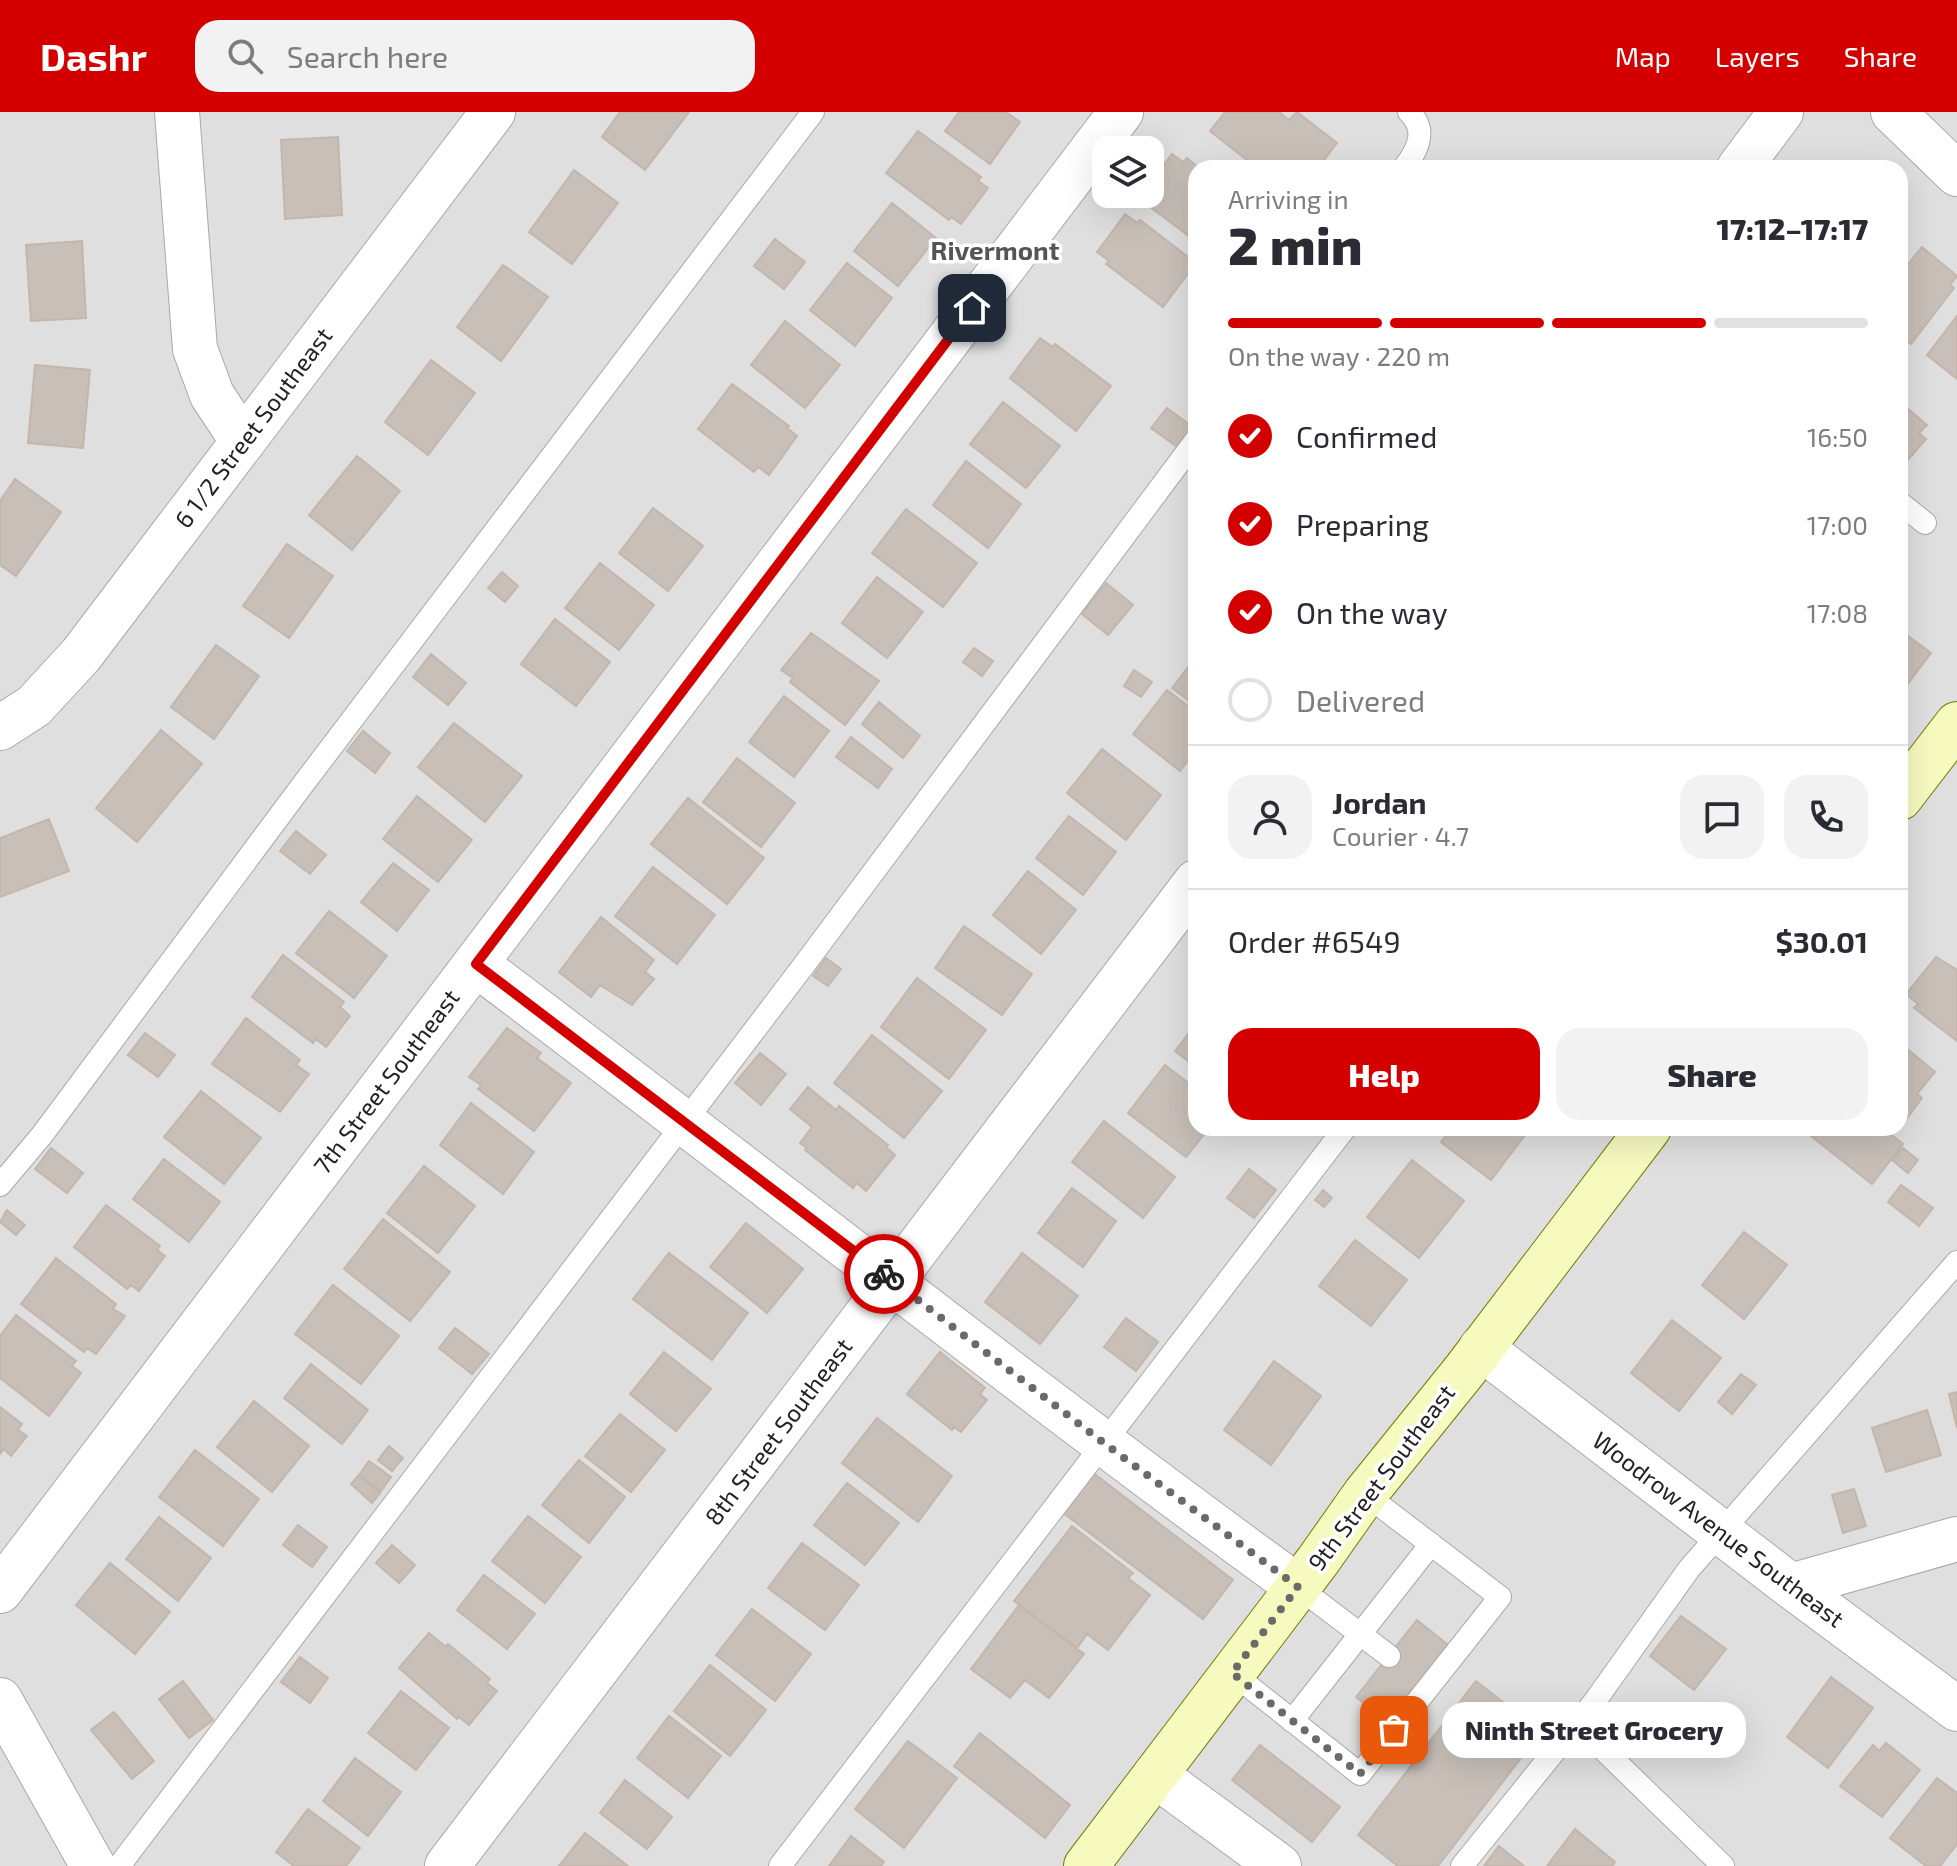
<!DOCTYPE html>
<meta charset="utf-8">
<style>
body{margin:0;font-family:"Exo 2",sans-serif;background:#f2f2f3;color:#2b2b33;height:100vh;display:flex;flex-direction:column;font-size:30px;white-space:nowrap}
*{box-sizing:border-box;margin:0}
p{font-size:26px;color:#7c7c81}
.icon{flex:none;width:44px;height:44px;fill:none;stroke:currentColor;stroke-width:2;stroke-linecap:round;stroke-linejoin:round}
.map{position:relative;flex:1;overflow:hidden}
.panel{position:absolute;left:1188px;top:48px;width:720px;height:976px;display:flex;flex-direction:column;background:#fff;border-radius:24px;box-shadow:0 8px 32px #0002}
.panel>*{flex:none}
.fabs{position:absolute;left:1092px;top:24px;display:grid;gap:16px}
.fabs a{display:grid;place-items:center;width:72px;height:72px;border-radius:16px;background:#fff;box-shadow:0 8px 32px #0002;font-size:40px}
.pin{position:absolute;display:grid;place-items:center;width:68px;height:68px;color:#fff;margin:-34px;border-radius:16px;box-shadow:0 4px 12px #0006}
.courier{position:absolute;display:grid;place-items:center;width:80px;height:80px;margin:-40px;border:6px solid #d40000;border-radius:50%;background:#fff;color:#222;box-shadow:0 2px 10px #0007}
.bubble{position:absolute;height:56px;border-radius:24px;background:#fff;box-shadow:0 8px 32px #0002;font-size:26px;font-weight:800;line-height:56px;text-align:center}
.headline em{font-style:normal;font-weight:800}
.headline div{display:flex;flex-direction:column-reverse}
.headline{display:flex;align-items:center;justify-content:space-between;height:136px;padding:0 40px}
h1{font-size:52px;font-weight:800;line-height:60px}
.bar{display:grid;grid-template-columns:repeat(4,1fr);gap:12px 8px;align-content:center;height:96px;padding:0 40px}
.bar i{height:10px;border-radius:6px;background:#e1e1e2}
.bar .active{background:#d40000}
.bar p{grid-column:span 4}
.line{display:flex;align-items:center;gap:20px;padding:0 40px;border-top:2px solid #e1e1e2}
.line div{flex:1}
.round{display:grid;place-items:center;flex:none;width:84px;height:84px;border-radius:24px;background:#f2f2f3}
ol{padding:0 40px;list-style:none}
li{display:flex;align-items:center;gap:24px;height:88px}
li p{margin-inline-start:auto}
li .icon{padding:8px;border-radius:50%;background:#d40000;color:#fff;stroke-width:4}
li:last-child{color:#7c7c81}
li i{width:44px;height:44px;border:4px solid #e1e1e2;border-radius:50%}
.button{display:flex;gap:16px;margin-top:auto;padding:16px 40px}
.button a{flex:1;height:92px;border-radius:24px;background:#d40000;color:#fff;font-size:32px;font-weight:800;line-height:92px;text-align:center}
.button a+a{background:#f2f2f3;color:#2b2b33}
header{display:flex;align-items:center;gap:48px;box-sizing:border-box;height:112px;padding:0 40px;background:#d40000;color:#fff}
header strong{font-size:38px}
nav{display:flex;gap:44px;margin-inline-start:auto;font-size:28px}
.search{width:560px;height:72px;background:#f2f2f3;display:flex;align-items:center;gap:20px;box-sizing:border-box;padding:0 28px;border-radius:24px;color:#7c7c81;font-size:30px}
.map>svg:first-child{display:block}
.residential{fill:#e0dfdf;fill-rule:evenodd}
.building{fill:#c7bfb8;stroke:#c4b6ab;stroke-width:2}
.lines{fill:none;stroke-linecap:round;stroke-linejoin:round}
.lane-casing{stroke:#a9a9a9;stroke-width:24}
.street-casing{stroke:#a9a9a9;stroke-width:46}
.secondary-casing{stroke:#707d05;stroke-width:46}
.lane{stroke:#fff;stroke-width:22}
.street{stroke:#fff;stroke-width:44}
.secondary{stroke:#f7fabf;stroke-width:44}
.done{stroke:#6b6a68;stroke-width:8;stroke-dasharray:0 14.4}
.route{stroke:#d40000;stroke-width:10}
.labels{text-anchor:middle;stroke-width:7;stroke-linejoin:round;paint-order:stroke}
.street-label{font-size:24px;fill:#222;stroke:#fff}
.neighbourhood-label{font-size:26px;font-weight:bold;fill:#555;stroke:#fff}
</style>
<header>
<strong>Dashr</strong>
<div class="search"><svg class="icon" aria-label="search" viewBox="0 0 24 24"><circle cx="10" cy="10" r="6"/><path d="M15 15l6 6"/></svg>Search here</div>
<nav><a>Map</a><a>Layers</a><a>Share</a></nav>
</header>
<div class="map">
<svg width="1957" height="1754" viewBox="0 0 1957 1754">
<rect width="100%" height="100%" fill="#f2efe9"/>
<path class="residential" d="M 0,0 L 1957,0 L 1957,1754 L 0,1754 ZM 1106,38 L 1150,38 L 1150,82 L 1106,82 ZM 1196,56 L 1900,56 L 1900,1016 L 1196,1016 Z"/>
<path class="building" d="M 620,0 L 689,0 L 645,58 L 602,25 Z
M 959,0 L 1006,0 L 1020,10 L 990,52 L 945,19 Z
M 1225,0 L 1279,0 L 1289,8 L 1297,0 L 1337,31 L 1318,56 L 1257,56 L 1210,19 Z
M 918,19 L 981,65 L 978,69 L 988,76 L 961,112 L 951,105 L 949,108 L 886,61 Z
M 338,25 L 342,103 L 285,107 L 281,28 Z
M 1172,42 L 1183,50 L 1187,46 L 1199,56 L 1196,56 L 1196,125 L 1194,128 L 1149,94 L 1152,90 L 1142,82 L 1150,82 L 1150,71 Z
M 574,58 L 618,91 L 572,152 L 529,120 Z
M 892,91 L 936,126 L 898,174 L 854,139 Z
M 1125,102 L 1138,111 L 1140,108 L 1196,151 L 1163,195 L 1106,152 L 1109,149 L 1097,140 Z
M 775,127 L 805,150 L 784,177 L 754,154 Z
M 82,129 L 86,206 L 31,209 L 26,133 Z
M 1922,135 L 1957,164 L 1950,173 L 1954,176 L 1911,232 L 1900,223 L 1900,162 Z
M 847,151 L 892,186 L 855,234 L 810,198 Z
M 503,153 L 548,185 L 501,249 L 457,215 Z
M 1957,204 L 1957,267 L 1927,243 Z
M 785,209 L 840,253 L 805,296 L 751,253 Z
M 1040,226 L 1053,235 L 1055,232 L 1111,274 L 1076,319 L 1010,266 Z
M 431,248 L 475,281 L 428,343 L 385,310 Z
M 35,253 L 90,258 L 83,336 L 28,331 Z
M 732,272 L 789,314 L 787,316 L 797,324 L 769,363 L 758,355 L 754,360 L 698,317 Z
M 1003,290 L 1060,334 L 1026,376 L 970,332 Z
M 1900,290 L 1927,313 L 1919,321 L 1926,327 L 1900,357 Z
M 1167,296 L 1194,316 L 1179,336 L 1151,316 Z
M 357,344 L 400,379 L 352,438 L 309,403 Z
M 966,349 L 1021,392 L 988,436 L 933,393 Z
M 15,367 L 61,400 L 16,464 L 0,453 L 0,389 Z
M 653,396 L 703,434 L 668,479 L 619,441 Z
M 906,397 L 977,451 L 943,495 L 872,441 Z
M 287,432 L 333,464 L 289,526 L 243,494 Z
M 600,451 L 654,493 L 619,538 L 565,496 Z
M 502,460 L 518,474 L 505,490 L 488,476 Z
M 877,465 L 923,500 L 887,546 L 842,511 Z
M 1106,471 L 1133,493 L 1108,523 L 1082,502 Z
M 555,507 L 610,550 L 576,594 L 521,552 Z
M 1900,518 L 1931,541 L 1900,582 Z
M 811,521 L 879,569 L 845,613 L 790,570 L 793,566 L 781,558 Z
M 216,533 L 259,564 L 214,627 L 171,595 Z
M 974,536 L 993,549 L 982,564 L 963,550 Z
M 431,542 L 466,571 L 448,593 L 413,565 Z
M 1196,545 L 1196,594 L 1172,576 Z
M 1134,558 L 1152,570 L 1141,585 L 1124,574 Z
M 1167,578 L 1196,600 L 1196,638 L 1180,659 L 1133,622 Z
M 784,584 L 829,619 L 794,665 L 749,630 Z
M 879,590 L 920,624 L 903,646 L 862,612 Z
M 454,611 L 522,664 L 485,710 L 418,655 Z
M 161,618 L 202,652 L 137,730 L 96,696 Z
M 363,619 L 390,641 L 375,661 L 347,639 Z
M 851,625 L 892,657 L 878,676 L 836,645 Z
M 1102,637 L 1161,683 L 1126,728 L 1067,681 Z
M 737,646 L 795,691 L 761,735 L 703,690 Z
M 417,684 L 472,728 L 438,770 L 383,727 Z
M 688,686 L 764,746 L 727,792 L 651,732 Z
M 1069,704 L 1116,740 L 1083,783 L 1036,746 Z
M 49,707 L 69,759 L 0,785 L 0,726 Z
M 296,719 L 326,743 L 310,762 L 280,739 Z
M 393,751 L 429,778 L 397,819 L 361,790 Z
M 653,755 L 715,803 L 677,852 L 615,804 Z
M 1028,759 L 1076,798 L 1041,842 L 993,803 Z
M 329,799 L 387,844 L 354,886 L 296,841 Z
M 601,805 L 654,848 L 645,860 L 654,867 L 632,893 L 600,873 L 591,885 L 559,860 Z
M 964,814 L 1032,862 L 1002,903 L 935,856 Z
M 283,843 L 344,890 L 340,895 L 350,904 L 326,935 L 316,927 L 313,931 L 252,885 Z
M 1936,845 L 1957,858 L 1957,929 L 1914,896 L 1918,892 L 1906,882 Z
M 826,846 L 841,857 L 828,874 L 813,864 Z
M 917,866 L 986,918 L 949,967 L 881,915 Z
M 246,906 L 300,948 L 296,953 L 309,962 L 280,1000 L 212,952 Z
M 1196,912 L 1196,955 L 1175,939 Z
M 507,916 L 541,941 L 537,946 L 571,971 L 534,1019 L 478,977 L 481,973 L 469,965 Z
M 145,921 L 175,943 L 158,965 L 128,943 Z
M 872,923 L 942,979 L 904,1026 L 834,971 Z
M 1900,931 L 1935,960 L 1917,982 L 1922,986 L 1905,1009 L 1900,1006 Z
M 760,941 L 786,962 L 761,993 L 735,971 Z
M 1165,953 L 1196,977 L 1196,1016 L 1209,1016 L 1186,1045 L 1128,1001 Z
M 808,975 L 836,998 L 839,994 L 888,1033 L 886,1035 L 895,1043 L 866,1079 L 857,1071 L 853,1076 L 805,1038 L 806,1035 L 800,1031 L 812,1015 L 790,997 Z
M 201,979 L 261,1026 L 224,1072 L 164,1025 Z
M 471,991 L 534,1040 L 503,1082 L 440,1033 Z
M 1104,1009 L 1175,1065 L 1143,1106 L 1072,1050 Z
M 1452,1016 L 1527,1016 L 1529,1018 L 1491,1068 L 1441,1030 Z
M 1818,1016 L 1882,1016 L 1903,1032 L 1872,1072 L 1811,1024 Z
M 51,1036 L 83,1061 L 67,1081 L 35,1057 Z
M 1903,1036 L 1918,1048 L 1908,1061 L 1892,1048 Z
M 164,1047 L 220,1090 L 189,1130 L 133,1087 Z
M 1412,1048 L 1464,1089 L 1419,1146 L 1367,1105 Z
M 424,1054 L 475,1094 L 438,1141 L 387,1101 Z
M 1249,1057 L 1276,1078 L 1254,1106 L 1227,1086 Z
M 1901,1073 L 1933,1096 L 1919,1114 L 1888,1090 Z
M 1072,1076 L 1116,1109 L 1083,1155 L 1038,1121 Z
M 1323,1078 L 1332,1086 L 1324,1095 L 1315,1088 Z
M 106,1093 L 160,1134 L 157,1138 L 165,1144 L 139,1179 L 131,1173 L 127,1177 L 74,1135 Z
M 7,1098 L 25,1113 L 16,1123 L 0,1110 Z
M 383,1107 L 450,1160 L 410,1209 L 344,1157 Z
M 746,1111 L 803,1157 L 767,1201 L 710,1155 Z
M 1744,1120 L 1787,1153 L 1744,1207 L 1702,1173 Z
M 1355,1128 L 1407,1168 L 1371,1214 L 1319,1174 Z
M 669,1141 L 748,1201 L 712,1248 L 633,1187 Z
M 1022,1141 L 1078,1184 L 1040,1232 L 985,1190 Z
M 56,1146 L 116,1192 L 113,1197 L 125,1204 L 96,1242 L 87,1236 L 84,1240 L 21,1192 Z
M 333,1173 L 399,1224 L 361,1272 L 295,1222 Z
M 16,1203 L 76,1249 L 72,1254 L 81,1261 L 49,1304 L 0,1266 L 0,1224 Z
M 1126,1206 L 1158,1230 L 1136,1259 L 1104,1235 Z
M 1672,1208 L 1721,1246 L 1679,1299 L 1631,1261 Z
M 455,1216 L 489,1242 L 472,1262 L 439,1236 Z
M 664,1240 L 711,1277 L 676,1319 L 630,1282 Z
M 940,1240 L 985,1276 L 980,1282 L 987,1288 L 961,1320 L 954,1315 L 952,1318 L 907,1282 Z
M 1274,1249 L 1321,1284 L 1271,1353 L 1224,1318 Z
M 311,1252 L 368,1298 L 342,1332 L 284,1286 Z
M 1741,1262 L 1756,1273 L 1732,1302 L 1718,1290 Z
M 1957,1280 L 1957,1316 L 1949,1282 Z
M 254,1289 L 309,1334 L 272,1380 L 217,1335 Z
M 0,1295 L 22,1312 L 18,1318 L 27,1324 L 11,1344 L 4,1337 L 0,1342 Z
M 1927,1298 L 1941,1343 L 1886,1360 L 1872,1316 Z
M 620,1302 L 665,1338 L 631,1380 L 585,1344 Z
M 877,1306 L 952,1364 L 918,1410 L 842,1351 Z
M 389,1334 L 403,1346 L 392,1359 L 378,1348 Z
M 195,1338 L 259,1387 L 223,1434 L 159,1385 Z
M 579,1348 L 625,1385 L 589,1431 L 542,1393 Z
M 369,1349 L 391,1365 L 381,1379 L 359,1363 Z
M 1092,1360 L 1233,1468 L 1203,1507 L 1062,1400 Z
M 359,1363 L 380,1381 L 372,1391 L 351,1372 Z
M 847,1371 L 899,1411 L 865,1453 L 814,1413 Z
M 1854,1377 L 1866,1414 L 1843,1421 L 1832,1383 Z
M 528,1404 L 581,1445 L 545,1491 L 492,1449 Z
M 159,1405 L 211,1446 L 178,1489 L 126,1447 Z
M 298,1413 L 327,1435 L 312,1455 L 283,1433 Z
M 1072,1414 L 1133,1461 L 1128,1466 L 1150,1483 L 1108,1538 L 1087,1522 L 1077,1536 L 1014,1489 Z
M 802,1431 L 859,1473 L 825,1518 L 768,1476 Z
M 392,1433 L 415,1453 L 399,1471 L 376,1451 Z
M 110,1451 L 170,1500 L 135,1542 L 76,1493 Z
M 484,1463 L 535,1502 L 507,1537 L 457,1498 Z
M 1019,1493 L 1084,1542 L 1049,1586 L 1025,1568 L 1010,1586 L 971,1557 Z
M 752,1497 L 811,1542 L 775,1589 L 716,1543 Z
M 1681,1504 L 1726,1537 L 1694,1578 L 1650,1544 Z
M 1417,1508 L 1452,1536 L 1391,1613 L 1356,1585 Z
M 429,1521 L 446,1535 L 448,1532 L 490,1567 L 487,1571 L 497,1579 L 469,1613 L 459,1605 L 457,1607 L 399,1556 Z
M 300,1545 L 328,1566 L 310,1591 L 281,1570 Z
M 710,1553 L 766,1598 L 730,1644 L 674,1599 Z
M 1831,1565 L 1873,1596 L 1828,1656 L 1787,1625 Z
M 183,1569 L 213,1608 L 189,1626 L 159,1587 Z
M 1476,1569 L 1541,1620 L 1438,1754 L 1398,1754 L 1358,1723 Z
M 401,1579 L 449,1616 L 416,1658 L 368,1621 Z
M 114,1600 L 154,1649 L 132,1667 L 91,1618 Z
M 669,1604 L 721,1644 L 688,1686 L 637,1646 Z
M 980,1621 L 1070,1693 L 1045,1726 L 954,1654 Z
M 908,1629 L 957,1666 L 904,1736 L 855,1697 Z
M 1886,1631 L 1920,1658 L 1882,1705 L 1840,1674 L 1873,1633 L 1879,1639 Z
M 1260,1633 L 1340,1695 L 1312,1730 L 1232,1668 Z
M 355,1646 L 401,1680 L 368,1724 L 323,1689 Z
M 1937,1666 L 1957,1681 L 1957,1732 L 1940,1754 L 1926,1754 L 1890,1726 Z
M 625,1668 L 672,1705 L 647,1737 L 600,1701 Z
M 308,1697 L 360,1736 L 346,1754 L 294,1754 L 276,1740 Z
M 1575,1717 L 1615,1750 L 1612,1754 L 1547,1754 Z
M 585,1721 L 628,1754 L 559,1754 Z
M 851,1724 L 884,1750 L 881,1754 L 829,1754 Z
M 1499,1734 L 1524,1754 L 1484,1754 Z"/>
<g class="lines">
<g class="lane-casing">
<path id="lane" d="M 1404,56 C 1418,38 1428,18 1409,0
M 1900,391 L 1925,411
M 0,1073 L 42,1023 L 301,675 L 813,0
M 1298,1475 L 1389,1544
M 1232,1561 L 1360,1662 L 1500,1485 L 1365,1382
M 1292,1609 L 1431,1432
M 1577,1612 L 1723,1754
M 119,1754 L 804,853 L 1196,328
M 780,1754 L 1345,1016
M 1462,1754 L 1595,1589 L 1689,1457 L 1957,1150"/>
</g>
<g class="street-casing">
<path id="street" d="M 177,0 L 195,237 L 212,283 L 243,330
M 1893,0 L 1957,62
M 1739,56 L 1781,0
M 0,616 L 34,594 L 81,543 L 493,0
M 476,852 C 751,1059 1020,1273 1298,1475
M 1481,1236 L 1791,1474 L 1957,1597
M 1791,1474 L 1957,1427
M 0,1479 L 1121,0
M 0,1588 L 93,1754
M 1155,1663 L 1279,1754
M 447,1754 L 1196,770"/>
</g>
<g class="secondary-casing">
<path id="secondary" d="M 1900,686 L 1957,612
M 1086,1754 L 1317,1450 L 1365,1382 L 1465,1258 L 1649,1016"/>
</g>
<use href="#lane" class="lane"/>
<use href="#street" class="street"/>
<use href="#secondary" class="secondary"/>
</g>
<g class="lines">
<path class="done" d="M 884,1162 L 1104,1331 L 1298,1475 L 1232,1561 L 1360,1662 L 1394,1618"/>
<path class="route" d="M 884,1162 L 476,852 L 972,196"/>
</g>
<g class="labels">
<g class="street-label">
<text transform="translate(254 316) rotate(-53)" y="8">6 1/2 Street Southeast</text>
<text transform="translate(387 970) rotate(-53)" y="8">7th Street Southeast</text>
<text transform="translate(779 1320) rotate(-53)" y="8">8th Street Southeast</text>
<text transform="translate(1382 1366) rotate(-53)" y="8">9th Street Southeast</text>
<text transform="translate(1718 1418) rotate(37)" y="8">Woodrow Avenue Southeast</text>
</g>
<g class="neighbourhood-label">
<text x="995" y="148">Rivermont</text>
</g>
</g>
</svg>
<div class="fabs">
<a><svg class="icon" aria-label="layers" viewBox="0 0 24 24"><path d="M12 4l9 5-9 5-9-5zM3 14l9 5 9-5"/></svg></a>
</div>
<div class="pin" style="left:1394px;top:1618px;background:#ea580c"><svg class="icon" aria-label="bag" viewBox="0 0 24 24"><path d="M5 8h14l-1 12H6zM9 8a3 3 0 0 1 6 0"/></svg></div>
<div class="pin" style="left:972px;top:196px;background:#1f2937"><svg class="icon" aria-label="home" viewBox="0 0 24 24"><path d="M3 11l9-7 9 7M6 9v11h12V9"/></svg></div>
<div class="courier" style="left:884px;top:1162px"><svg class="icon" aria-label="bike" viewBox="0 0 24 24"><circle cx="6" cy="16" r="4"/><circle cx="18" cy="16" r="4"/><path d="M6 16l4-8h5l3 8M10 8l3 8H6M13 5h3"/></svg></div>
<div class="bubble" style="left:1442px;top:1590px;width:304px">Ninth Street Grocery</div>
<section class="panel">
<div class="headline"><div><h1>2 min</h1><p>Arriving in</p></div><em>17:12–17:17</em></div>
<div class="bar"><i class="active"></i><i class="active"></i><i class="active"></i><i></i><p>On the way · 220 m</p></div>
<ol>
<li><svg class="icon" aria-label="check" viewBox="0 0 24 24"><path d="M5 12l5 5 9-10"/></svg>Confirmed<p>16:50</p></li>
<li><svg class="icon" aria-label="check" viewBox="0 0 24 24"><path d="M5 12l5 5 9-10"/></svg>Preparing<p>17:00</p></li>
<li><svg class="icon" aria-label="check" viewBox="0 0 24 24"><path d="M5 12l5 5 9-10"/></svg>On the way<p>17:08</p></li>
<li><i></i>Delivered</li>
</ol>
<div class="line" style="height:144px"><a class="round"><svg class="icon" aria-label="person" viewBox="0 0 24 24"><circle cx="12" cy="8" r="4"/><path d="M4 21q1-7 8-7t8 7"/></svg></a><div><b>Jordan</b><p>Courier · 4.7</p></div><a class="round"><svg class="icon" aria-label="chat" viewBox="0 0 24 24"><path d="M4 5h16v11H9l-5 4z"/></svg></a><a class="round"><svg class="icon" aria-label="phone" viewBox="0 0 24 24"><path d="M5 4h4l2 5-3 2q2 4 5 5l2-3 5 2v4C11 20 4 13 5 4z"/></svg></a></div>
<div class="line" style="height:104px"><div>Order #6549</div><b>$30.01</b></div>
<div class="button"><a>Help</a><a>Share</a></div>
</section>
</div>
